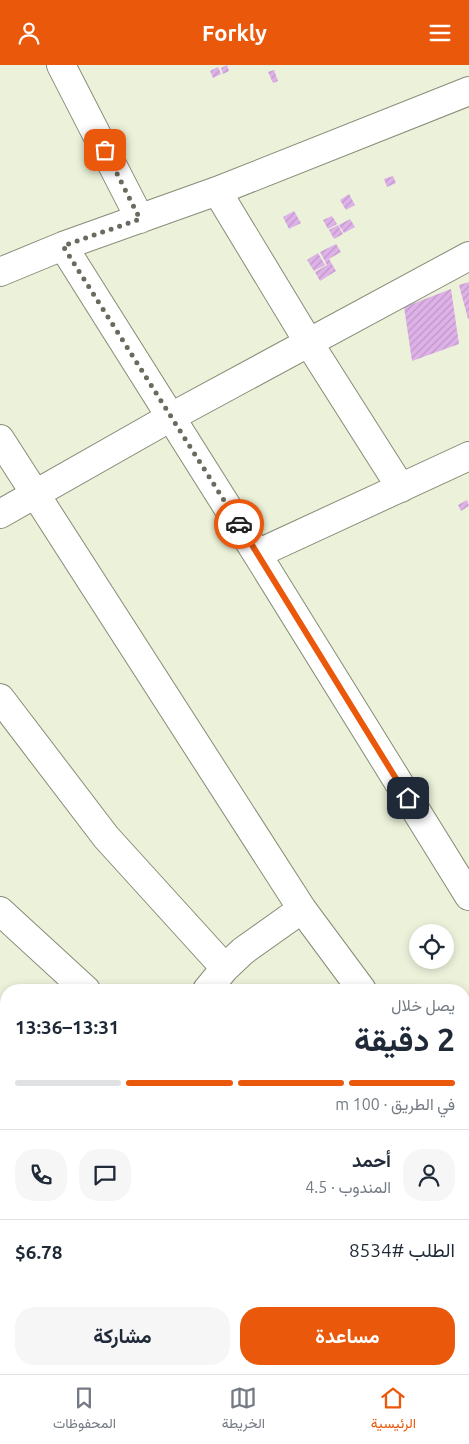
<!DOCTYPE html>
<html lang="ar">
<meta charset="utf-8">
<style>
body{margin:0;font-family:Ubuntu,Vazirmatn,sans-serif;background:#f6f6f7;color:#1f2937;direction:rtl;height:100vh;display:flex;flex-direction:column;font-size:19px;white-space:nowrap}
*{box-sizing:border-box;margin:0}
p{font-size:16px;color:#747a83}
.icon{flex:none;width:28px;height:28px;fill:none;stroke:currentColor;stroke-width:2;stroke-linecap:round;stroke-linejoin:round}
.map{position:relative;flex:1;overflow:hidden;direction:ltr}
.side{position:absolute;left:0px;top:919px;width:470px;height:391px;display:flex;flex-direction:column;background:#fff;border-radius:20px 20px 0 0;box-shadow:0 2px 8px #0003;direction:rtl}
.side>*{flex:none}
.buttons{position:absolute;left:409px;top:859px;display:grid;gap:10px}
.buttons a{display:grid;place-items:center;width:45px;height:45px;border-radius:50%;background:#fff;box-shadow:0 2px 8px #0003;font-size:25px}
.pin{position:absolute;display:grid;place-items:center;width:42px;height:42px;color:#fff;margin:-21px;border-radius:10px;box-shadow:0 2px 8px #0006}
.courier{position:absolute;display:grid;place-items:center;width:50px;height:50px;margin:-25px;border:4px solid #ea580c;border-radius:50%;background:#fff;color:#222;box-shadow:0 1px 6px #0007}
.summary em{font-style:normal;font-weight:700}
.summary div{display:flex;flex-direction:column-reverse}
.summary{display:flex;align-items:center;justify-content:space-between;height:85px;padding:0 15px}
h1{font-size:32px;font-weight:700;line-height:38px}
.bar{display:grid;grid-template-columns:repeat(4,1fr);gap:8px 5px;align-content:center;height:60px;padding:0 15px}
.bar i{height:6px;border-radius:4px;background:#e0e1e3}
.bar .selected{background:#ea580c}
.bar p{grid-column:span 4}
.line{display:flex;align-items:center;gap:12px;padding:0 15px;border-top:1px solid #e0e1e3}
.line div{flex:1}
.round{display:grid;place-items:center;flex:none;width:52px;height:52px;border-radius:20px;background:#f6f6f7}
.button{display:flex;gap:10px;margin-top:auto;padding:10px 15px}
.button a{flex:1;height:58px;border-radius:20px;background:#ea580c;color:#fff;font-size:20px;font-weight:700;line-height:58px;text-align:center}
.button a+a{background:#f6f6f7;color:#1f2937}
header{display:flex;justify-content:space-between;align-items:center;height:65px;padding:0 15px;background:#ea580c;color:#fff;font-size:22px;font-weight:700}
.dock{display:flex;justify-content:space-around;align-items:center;height:70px;border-top:1px solid #e0e1e3;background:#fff;font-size:14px;color:#747a83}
.dock a{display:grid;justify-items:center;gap:2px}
.dock .selected{color:#ea580c}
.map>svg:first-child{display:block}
.building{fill:url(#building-hatch)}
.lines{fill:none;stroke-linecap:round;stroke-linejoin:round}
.minor-casing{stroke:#868c76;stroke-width:30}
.minor{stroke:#fff;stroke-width:28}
.done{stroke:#686b5d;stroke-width:5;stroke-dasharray:0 9}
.route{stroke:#ea580c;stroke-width:6}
</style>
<header><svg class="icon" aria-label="menu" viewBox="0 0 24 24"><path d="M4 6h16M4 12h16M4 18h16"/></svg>Forkly<svg class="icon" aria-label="person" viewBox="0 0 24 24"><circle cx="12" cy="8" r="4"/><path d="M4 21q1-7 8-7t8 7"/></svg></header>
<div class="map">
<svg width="469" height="1309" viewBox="0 0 469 1309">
<defs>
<pattern id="building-hatch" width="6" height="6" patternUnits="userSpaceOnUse" patternTransform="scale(1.25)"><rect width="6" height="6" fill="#deb1e8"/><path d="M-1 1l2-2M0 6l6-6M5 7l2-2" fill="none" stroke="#be98c6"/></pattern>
</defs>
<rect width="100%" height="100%" fill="#ecf2da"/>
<path class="building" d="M 227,0 L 229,6 L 223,9 L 221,3 Z
M 218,2 L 221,9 L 213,13 L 210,6 Z
M 274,5 L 278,16 L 273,18 L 268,7 Z
M 393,111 L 396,118 L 387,122 L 384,114 Z
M 349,129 L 355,140 L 346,145 L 340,135 Z
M 294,146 L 301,158 L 289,164 L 283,152 Z
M 332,151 L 337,159 L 328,164 L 323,155 Z
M 350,154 L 355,162 L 344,168 L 339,160 Z
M 338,160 L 343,169 L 334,174 L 329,165 Z
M 336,179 L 341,187 L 329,194 L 336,206 L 320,216 L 315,207 L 327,200 L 320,187 Z
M 318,188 L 325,200 L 314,206 L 307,195 Z
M 469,217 L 469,254 L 468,254 L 459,220 Z
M 451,224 L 459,279 L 412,296 L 404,242 Z
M 467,435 L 469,441 L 461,446 L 458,440 Z"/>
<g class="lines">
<g class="minor-casing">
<path id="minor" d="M 61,0 L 140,154
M 217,126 L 309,278 L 401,423
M 63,181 L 257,489 L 469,831
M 0,207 L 63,181 L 217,126 L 469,26
M 0,374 L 302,844 L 362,925
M 0,449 L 171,352 L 469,191
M 257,489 L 469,391
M 0,633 L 106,772 L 225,903
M 0,846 L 86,925
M 207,925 L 225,903 L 243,886 L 302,844
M 0,1046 L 6,1038
M 464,1061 L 469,1056
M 0,1117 L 6,1122
M 0,1191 L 6,1183
M 464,1270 L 469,1274
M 244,1304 L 251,1309
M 141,1309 L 145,1304"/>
</g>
<use href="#minor" class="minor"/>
</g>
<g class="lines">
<path class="done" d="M 105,85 L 140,154 L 63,181 L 239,459"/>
<path class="route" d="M 239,459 L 408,733"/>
</g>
</svg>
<div class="buttons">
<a><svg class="icon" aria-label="locate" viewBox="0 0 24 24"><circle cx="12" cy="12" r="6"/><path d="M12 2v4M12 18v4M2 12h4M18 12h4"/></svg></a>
</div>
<div class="pin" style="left:105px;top:85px;background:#ea580c"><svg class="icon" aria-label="bag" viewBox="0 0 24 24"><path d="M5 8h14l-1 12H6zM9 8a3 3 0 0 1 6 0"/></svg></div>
<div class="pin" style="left:408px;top:733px;background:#1f2937"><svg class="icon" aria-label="home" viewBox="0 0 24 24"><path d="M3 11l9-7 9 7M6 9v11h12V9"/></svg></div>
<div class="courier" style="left:239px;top:459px"><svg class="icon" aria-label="car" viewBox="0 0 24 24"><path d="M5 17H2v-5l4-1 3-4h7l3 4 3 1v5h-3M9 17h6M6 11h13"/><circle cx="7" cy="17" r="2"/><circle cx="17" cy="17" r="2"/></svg></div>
<section class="side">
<div class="summary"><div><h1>2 دقيقة</h1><p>يصل خلال</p></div><em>13:31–13:36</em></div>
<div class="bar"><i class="selected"></i><i class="selected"></i><i class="selected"></i><i></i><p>في الطريق · 100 m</p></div>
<div class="line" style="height:90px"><a class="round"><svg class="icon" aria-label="person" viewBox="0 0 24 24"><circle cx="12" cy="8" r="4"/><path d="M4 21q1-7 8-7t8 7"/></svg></a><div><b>أحمد</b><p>المندوب · 4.5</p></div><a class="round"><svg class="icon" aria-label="chat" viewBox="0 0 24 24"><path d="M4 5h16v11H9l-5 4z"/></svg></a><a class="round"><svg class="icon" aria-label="phone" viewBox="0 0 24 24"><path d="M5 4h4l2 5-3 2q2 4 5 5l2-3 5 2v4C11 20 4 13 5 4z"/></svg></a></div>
<div class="line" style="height:65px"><div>الطلب #8534</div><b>$6.78</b></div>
<div class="button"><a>مساعدة</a><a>مشاركة</a></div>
</section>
</div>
<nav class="dock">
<a class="selected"><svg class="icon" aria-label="home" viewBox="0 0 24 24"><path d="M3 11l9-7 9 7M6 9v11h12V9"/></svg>الرئيسية</a>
<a><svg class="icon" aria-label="map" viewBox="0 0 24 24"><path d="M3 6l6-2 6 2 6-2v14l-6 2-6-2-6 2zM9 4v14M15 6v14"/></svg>الخريطة</a>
<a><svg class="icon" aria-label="saved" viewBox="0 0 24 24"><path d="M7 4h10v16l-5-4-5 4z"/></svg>المحفوظات</a>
</nav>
